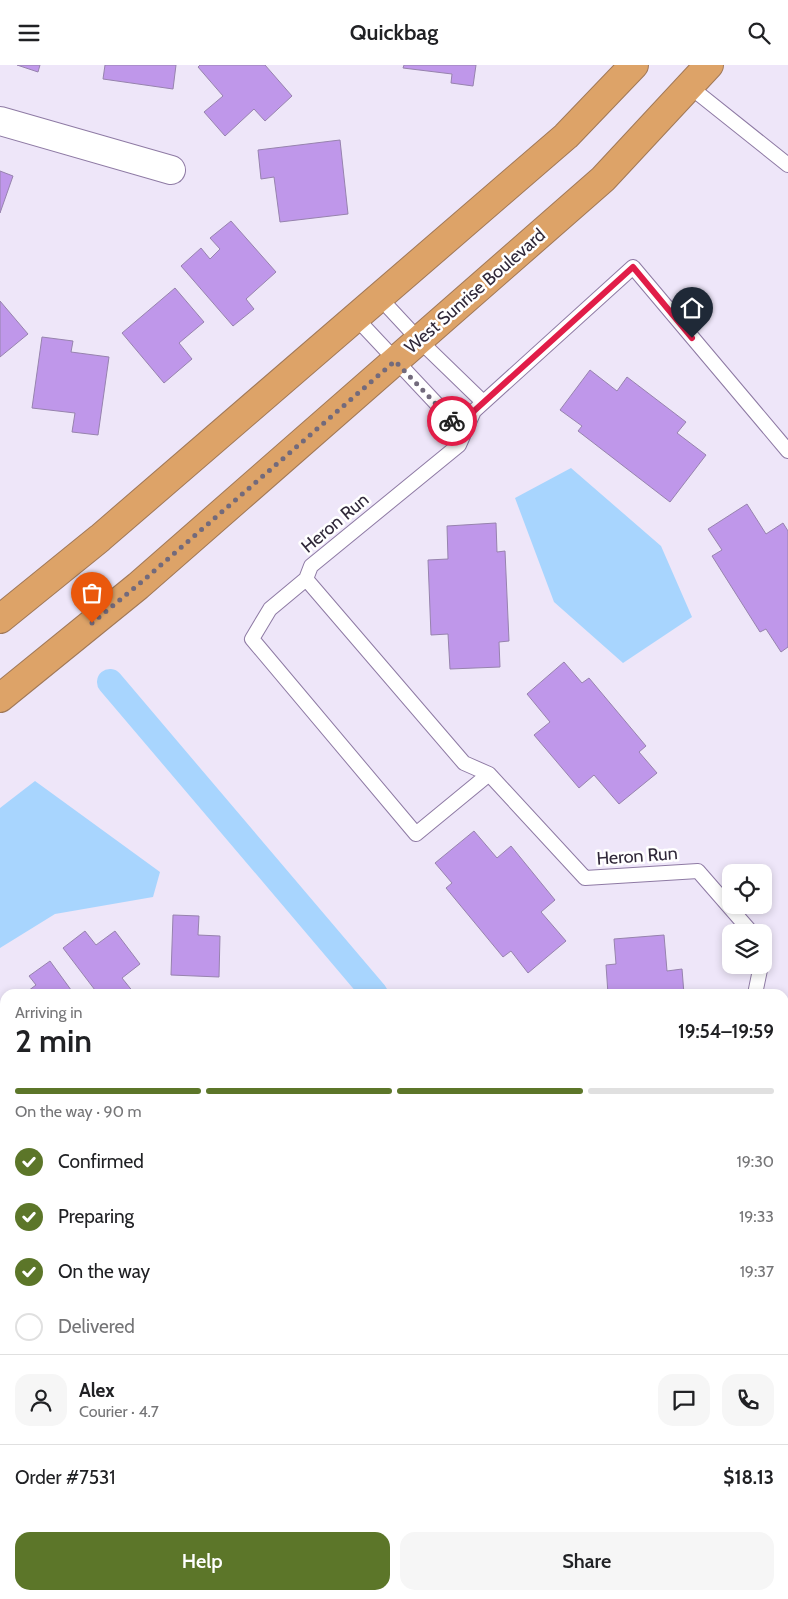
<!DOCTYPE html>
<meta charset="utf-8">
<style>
body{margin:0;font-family:Cabin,sans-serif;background:#f6f6f6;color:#202124;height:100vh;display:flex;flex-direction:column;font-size:19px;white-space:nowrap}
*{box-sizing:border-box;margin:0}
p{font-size:16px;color:#757577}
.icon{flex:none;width:28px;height:28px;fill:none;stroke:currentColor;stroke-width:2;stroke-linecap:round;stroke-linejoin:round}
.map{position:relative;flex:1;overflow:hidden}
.drawer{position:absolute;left:0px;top:924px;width:789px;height:611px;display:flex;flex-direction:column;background:#fff;border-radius:15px 15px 0 0;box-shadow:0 2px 8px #0003}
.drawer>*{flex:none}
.controls{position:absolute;left:722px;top:799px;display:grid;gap:10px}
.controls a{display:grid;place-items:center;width:50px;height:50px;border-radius:10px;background:#fff;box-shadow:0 2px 8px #0003;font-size:25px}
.pin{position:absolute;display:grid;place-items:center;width:42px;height:42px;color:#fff;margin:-51px -21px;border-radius:50% 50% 50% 0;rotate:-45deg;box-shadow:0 0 5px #0007}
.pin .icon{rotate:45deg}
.courier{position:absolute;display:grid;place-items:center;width:50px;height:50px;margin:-25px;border:4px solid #e11d48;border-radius:50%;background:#fff;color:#222;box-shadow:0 1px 6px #0007}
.headline em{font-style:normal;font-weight:600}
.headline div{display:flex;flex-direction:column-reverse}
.headline{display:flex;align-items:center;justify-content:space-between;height:85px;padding:0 15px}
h1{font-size:32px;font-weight:600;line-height:38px}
.bar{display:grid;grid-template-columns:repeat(4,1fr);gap:8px 5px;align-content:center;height:60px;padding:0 15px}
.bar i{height:6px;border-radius:4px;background:#e0e0e0}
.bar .selected{background:#5c7629}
.bar p{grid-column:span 4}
.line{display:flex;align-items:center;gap:12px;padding:0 15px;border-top:1px solid #e0e0e0}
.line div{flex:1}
.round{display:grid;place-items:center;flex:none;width:52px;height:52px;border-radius:15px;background:#f6f6f6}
ol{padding:0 15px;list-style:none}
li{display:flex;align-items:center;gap:15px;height:55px}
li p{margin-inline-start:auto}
li .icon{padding:5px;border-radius:50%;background:#5c7629;color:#fff;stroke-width:4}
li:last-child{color:#757577}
li i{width:28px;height:28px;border:2px solid #e0e0e0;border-radius:50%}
.cta{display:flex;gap:10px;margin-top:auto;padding:10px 15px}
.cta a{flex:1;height:58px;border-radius:15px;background:#5c7629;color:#fff;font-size:20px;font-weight:600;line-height:58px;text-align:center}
.cta a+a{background:#f6f6f6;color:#202124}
header{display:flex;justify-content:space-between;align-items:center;height:65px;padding:0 15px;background:#fff;font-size:22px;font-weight:600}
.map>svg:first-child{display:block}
.water{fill:#a8d5fe}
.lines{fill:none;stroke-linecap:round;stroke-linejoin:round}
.canal{stroke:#a8d5fe;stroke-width:26}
.building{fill:#bf97ea;stroke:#9783ae}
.lane-casing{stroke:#8e7aa4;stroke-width:16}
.street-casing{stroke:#8e7aa4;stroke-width:30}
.highway-casing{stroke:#a07858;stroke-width:30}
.lane{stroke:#fff;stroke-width:14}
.street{stroke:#fff;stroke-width:28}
.highway{stroke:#dda368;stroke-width:28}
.done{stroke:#726a7c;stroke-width:5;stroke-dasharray:0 9}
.route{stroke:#e11d48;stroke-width:6}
.labels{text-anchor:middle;stroke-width:5;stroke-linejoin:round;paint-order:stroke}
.street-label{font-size:18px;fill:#302839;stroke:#fff}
</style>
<header><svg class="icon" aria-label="menu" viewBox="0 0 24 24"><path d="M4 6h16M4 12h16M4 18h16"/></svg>Quickbag<svg class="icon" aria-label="search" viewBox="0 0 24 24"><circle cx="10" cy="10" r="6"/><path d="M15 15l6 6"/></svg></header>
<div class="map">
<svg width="788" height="1534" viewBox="0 0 788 1534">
<rect width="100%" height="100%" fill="#eee6f9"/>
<path class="water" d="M 571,403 L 661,481 L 692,552 L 623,598 L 554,537 L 515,433 Z
M 35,716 L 160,807 L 153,832 L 55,849 L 0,883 L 0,743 Z"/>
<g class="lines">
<path class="canal" d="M 110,617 L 375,929
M 784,1410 L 788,1415"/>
</g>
<path class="building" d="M 17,0 L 40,0 L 38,7 Z
M 105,0 L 176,0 L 173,24 L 103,14 Z
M 200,0 L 265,0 L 292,31 L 265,56 L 254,44 L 225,71 L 204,47 L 223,31 L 198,2 Z
M 404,0 L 476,0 L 473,21 L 451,18 L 452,9 L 403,3 Z
M 340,75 L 348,149 L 280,157 L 274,112 L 261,114 L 258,85 Z
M 0,106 L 13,111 L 0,148 Z
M 231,156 L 276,207 L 246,234 L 254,244 L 233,261 L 181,201 L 201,183 L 210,194 L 220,184 L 210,173 Z
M 175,223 L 204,257 L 179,278 L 192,294 L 164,318 L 122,268 Z
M 0,236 L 28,269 L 0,292 Z
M 42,272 L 73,276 L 71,287 L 109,292 L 98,370 L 72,367 L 75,348 L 32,343 Z
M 590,305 L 617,326 L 627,312 L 686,357 L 677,368 L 706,390 L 670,437 L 578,366 L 582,361 L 560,345 Z
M 747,439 L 766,469 L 783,458 L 788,466 L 788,582 L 781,587 L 766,564 L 760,567 L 712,491 L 722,485 L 708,464 Z
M 496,458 L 497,487 L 505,486 L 509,576 L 499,577 L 500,602 L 450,604 L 448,569 L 431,570 L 428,495 L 448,494 L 447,461 Z
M 564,597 L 582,618 L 589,613 L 646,681 L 639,687 L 657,708 L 619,739 L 594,710 L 579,723 L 534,670 L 550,657 L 527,629 Z
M 474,766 L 497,793 L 511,781 L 555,835 L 541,847 L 566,876 L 528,908 L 511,886 L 503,892 L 446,823 L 452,818 L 435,798 Z
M 173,850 L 199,851 L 198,870 L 220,871 L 219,912 L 171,910 Z
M 85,866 L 96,880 L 115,866 L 140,899 L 122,913 L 134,928 L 98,929 L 63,883 Z
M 664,870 L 667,906 L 682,904 L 684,929 L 608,929 L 606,900 L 616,899 L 614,874 Z
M 50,896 L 74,929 L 24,929 L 36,920 L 29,911 Z
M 0,1012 L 5,1019 L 5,1071 L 0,1075 Z
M 788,1117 L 788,1223 L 784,1226 L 784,1120 Z
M 5,1161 L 5,1186 L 0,1180 L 0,1165 Z
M 0,1190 L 5,1196 L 5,1235 L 0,1239 Z
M 0,1371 L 5,1377 L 5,1431 L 0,1435 Z
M 5,1527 L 5,1530 L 59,1530 L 62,1534 L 0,1534 Z
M 242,1530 L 274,1530 L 277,1534 L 237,1534 Z
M 286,1530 L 347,1530 L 351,1534 L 290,1534 Z
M 660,1530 L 721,1530 L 724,1534 L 659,1534 L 658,1532 Z
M 730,1530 L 755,1530 L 750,1534 L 733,1534 Z"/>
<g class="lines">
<g class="lane-casing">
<path id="lane" d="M 689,21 L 788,100
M 379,232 L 419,275 L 483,337
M 356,253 L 464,368
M 306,514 L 464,698 L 489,709 L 585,813 L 698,806 L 752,868
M 489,709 L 416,769 L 252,574 L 270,544 L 306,514 L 311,501 L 459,380 L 474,346 L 633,202 L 788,386
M 764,880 L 764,882
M 755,929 L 761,900
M 784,1049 L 788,1054"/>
</g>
<g class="street-casing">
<path id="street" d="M 0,56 L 171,105
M 0,976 L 5,980
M 0,1291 L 5,1287
M 453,1530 L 456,1534
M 544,1530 L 546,1534
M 154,1534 L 159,1530
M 598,1534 L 600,1530"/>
</g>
<g class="highway-casing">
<path id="highway" d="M 0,554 L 100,473 L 566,71 L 634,0
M 0,633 L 138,521 L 603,114 L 709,0"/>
</g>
<use href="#lane" class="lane"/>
<use href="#street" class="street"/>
<use href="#highway" class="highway"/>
</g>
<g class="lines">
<path class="done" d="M 92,558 L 138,520 L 395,296 L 452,356"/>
<path class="route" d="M 452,356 L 464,368 L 474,346 L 633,202 L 692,273"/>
</g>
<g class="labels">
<g class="street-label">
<text transform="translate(475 226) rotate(-41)" y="6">West Sunrise Boulevard</text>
<text transform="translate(335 458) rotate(-40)" y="6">Heron Run</text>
<text transform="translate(637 791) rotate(-4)" y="6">Heron Run</text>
</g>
</g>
</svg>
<div class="controls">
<a><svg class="icon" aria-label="locate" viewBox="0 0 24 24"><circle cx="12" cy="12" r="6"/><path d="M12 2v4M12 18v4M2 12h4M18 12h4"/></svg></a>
<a><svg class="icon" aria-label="layers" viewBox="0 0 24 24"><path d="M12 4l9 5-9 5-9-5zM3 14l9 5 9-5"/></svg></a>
</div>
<div class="pin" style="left:92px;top:558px;background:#ea580c"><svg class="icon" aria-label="bag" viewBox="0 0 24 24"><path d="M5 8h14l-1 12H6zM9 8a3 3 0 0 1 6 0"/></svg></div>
<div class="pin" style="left:692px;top:273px;background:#1f2937"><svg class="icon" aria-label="home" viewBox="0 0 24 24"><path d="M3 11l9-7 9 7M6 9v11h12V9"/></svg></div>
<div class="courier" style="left:452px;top:356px"><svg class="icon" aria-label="bike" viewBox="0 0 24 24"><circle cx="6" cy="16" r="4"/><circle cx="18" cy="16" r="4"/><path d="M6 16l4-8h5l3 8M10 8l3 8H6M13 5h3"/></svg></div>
<section class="drawer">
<div class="headline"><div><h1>2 min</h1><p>Arriving in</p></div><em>19:54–19:59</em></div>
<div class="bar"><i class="selected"></i><i class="selected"></i><i class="selected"></i><i></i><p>On the way · 90 m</p></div>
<ol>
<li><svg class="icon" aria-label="check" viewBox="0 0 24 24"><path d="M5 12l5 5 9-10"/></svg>Confirmed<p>19:30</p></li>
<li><svg class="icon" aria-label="check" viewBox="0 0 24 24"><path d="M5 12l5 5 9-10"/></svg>Preparing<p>19:33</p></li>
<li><svg class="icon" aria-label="check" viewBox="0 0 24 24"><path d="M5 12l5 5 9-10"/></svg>On the way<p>19:37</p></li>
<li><i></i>Delivered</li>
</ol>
<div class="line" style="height:90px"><a class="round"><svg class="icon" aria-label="person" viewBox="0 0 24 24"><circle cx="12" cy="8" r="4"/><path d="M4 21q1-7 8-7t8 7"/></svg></a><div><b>Alex</b><p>Courier · 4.7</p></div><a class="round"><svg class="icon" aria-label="chat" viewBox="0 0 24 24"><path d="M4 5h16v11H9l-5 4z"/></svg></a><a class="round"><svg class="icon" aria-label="phone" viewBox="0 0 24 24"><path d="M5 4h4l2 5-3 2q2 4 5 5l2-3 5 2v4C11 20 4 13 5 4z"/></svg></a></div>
<div class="line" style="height:65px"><div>Order #7531</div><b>$18.13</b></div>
<div class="cta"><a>Help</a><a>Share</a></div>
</section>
</div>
